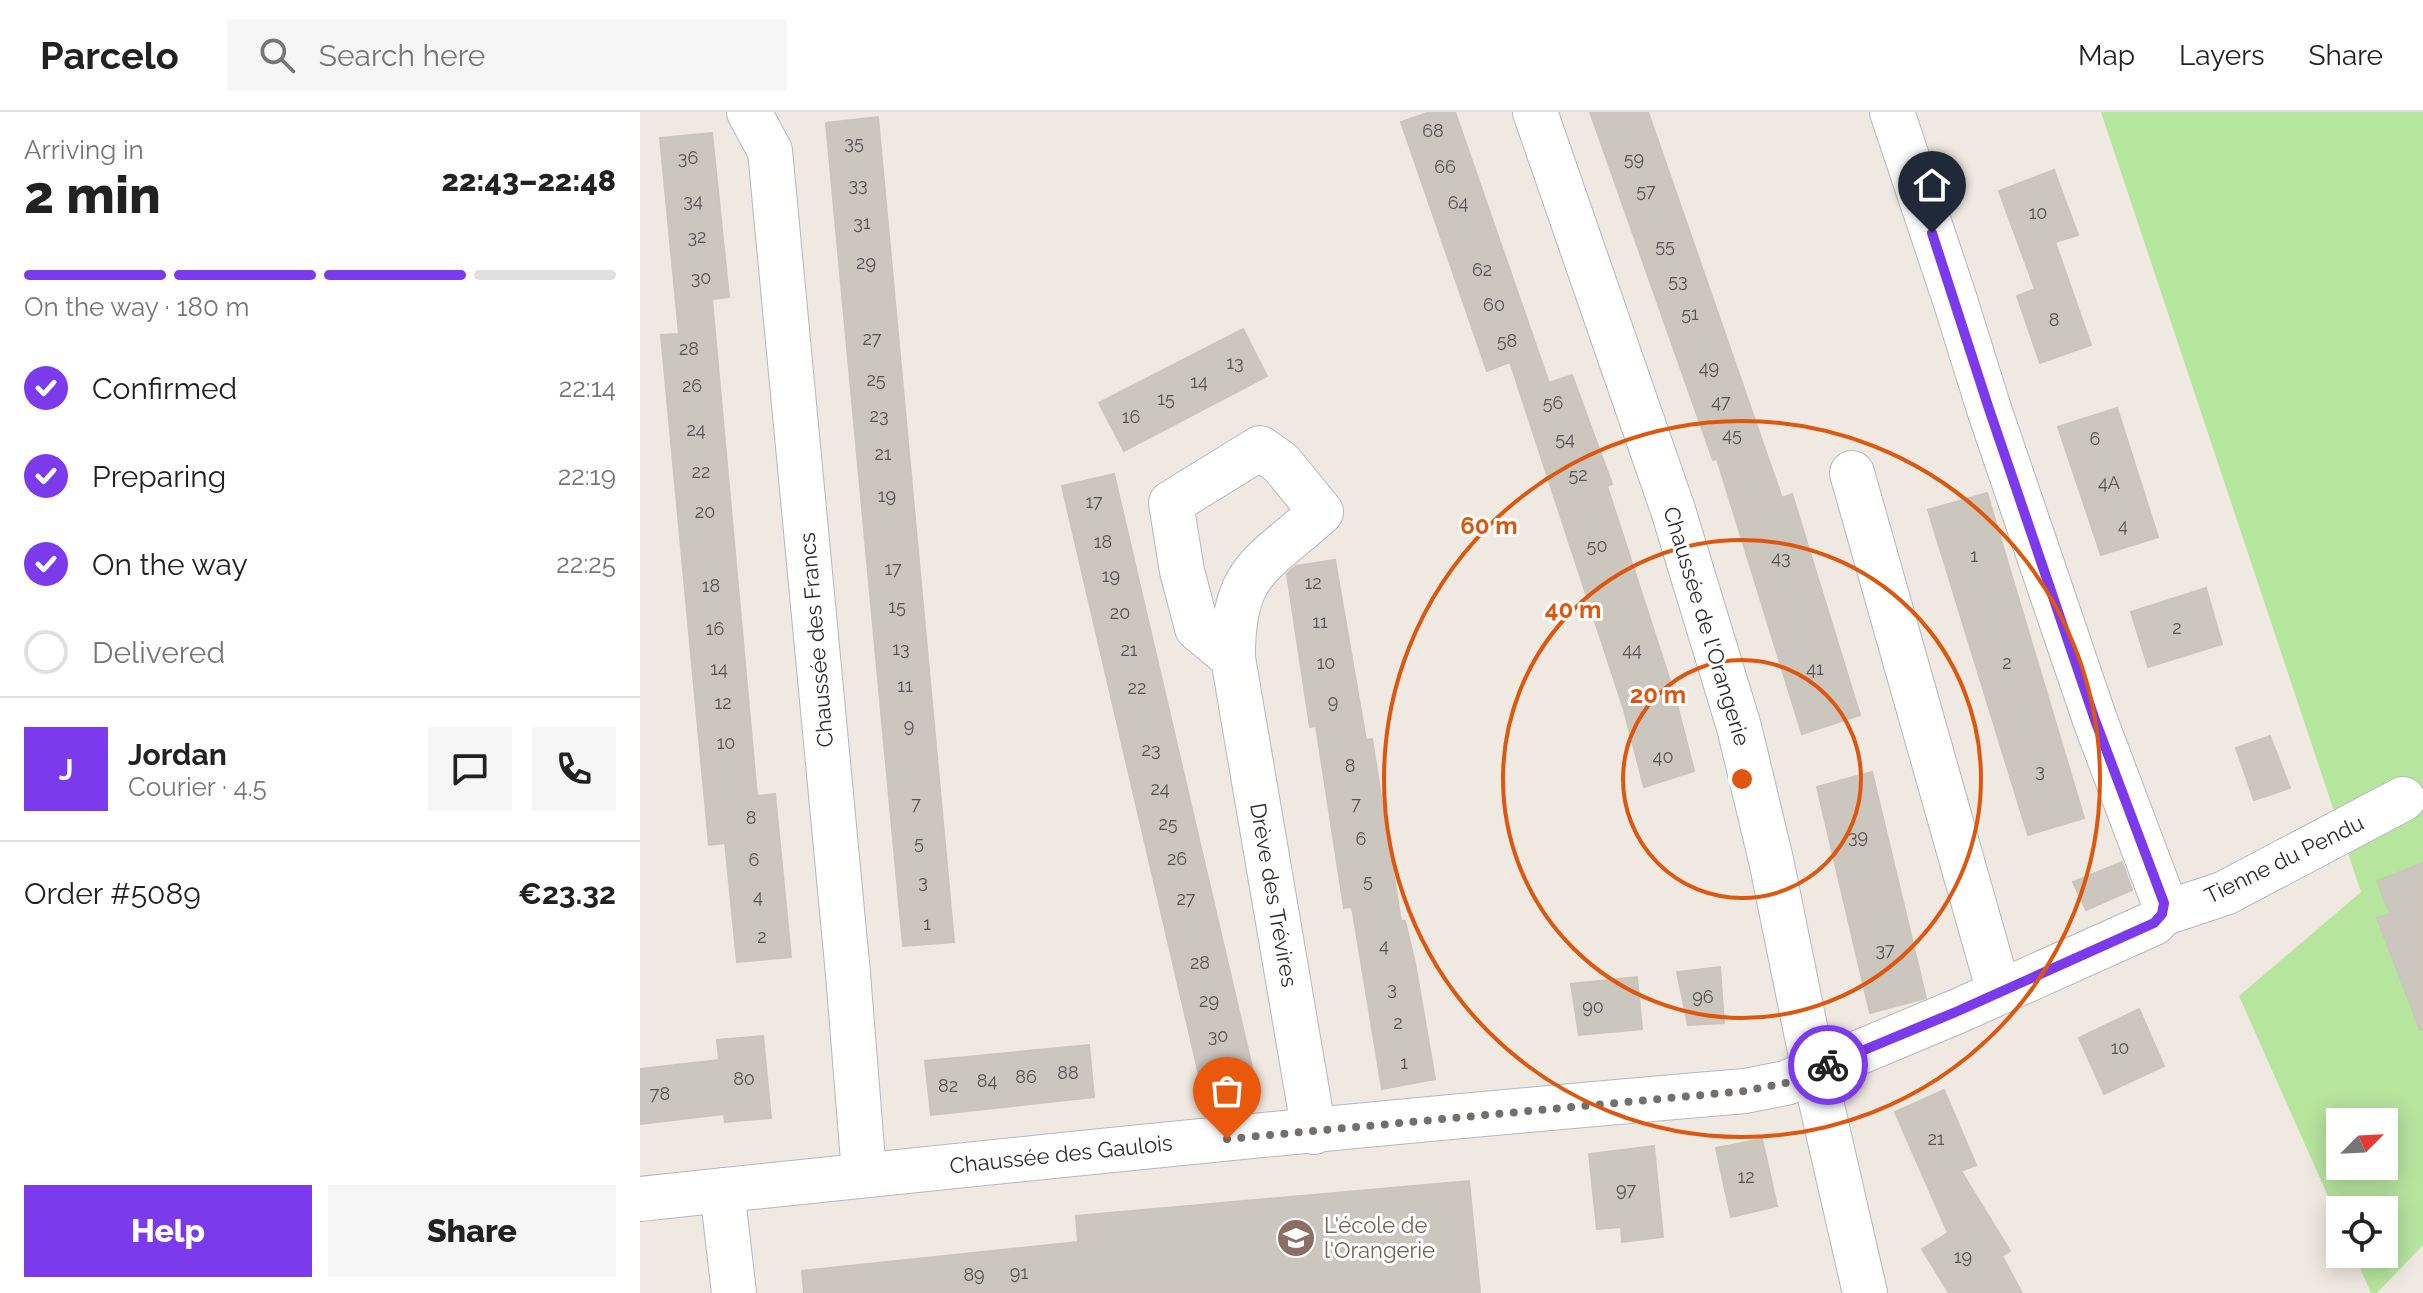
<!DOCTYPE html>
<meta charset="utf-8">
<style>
body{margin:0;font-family:Raleway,sans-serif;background:#f6f6f6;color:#222;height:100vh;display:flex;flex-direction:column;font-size:30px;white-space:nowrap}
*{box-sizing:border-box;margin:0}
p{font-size:26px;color:#767676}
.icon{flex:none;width:44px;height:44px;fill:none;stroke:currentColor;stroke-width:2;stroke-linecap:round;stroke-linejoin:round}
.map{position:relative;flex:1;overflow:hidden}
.sheet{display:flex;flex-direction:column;background:#fff;width:640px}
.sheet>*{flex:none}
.needle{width:52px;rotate:66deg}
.controls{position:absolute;left:1686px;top:996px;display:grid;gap:16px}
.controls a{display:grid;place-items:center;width:72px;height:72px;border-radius:0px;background:#fff;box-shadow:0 4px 20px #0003;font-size:40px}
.pin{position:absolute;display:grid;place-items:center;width:68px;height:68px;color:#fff;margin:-82px -34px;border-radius:50% 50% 50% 0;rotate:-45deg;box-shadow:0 0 8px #0007}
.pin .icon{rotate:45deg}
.courier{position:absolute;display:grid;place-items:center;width:80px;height:80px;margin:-40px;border:6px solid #7c3aed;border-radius:50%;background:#fff;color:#222;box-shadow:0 2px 10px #0007}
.summary em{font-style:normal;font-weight:800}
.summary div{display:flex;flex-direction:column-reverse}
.summary{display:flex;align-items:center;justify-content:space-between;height:136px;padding:0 24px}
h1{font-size:52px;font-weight:800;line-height:60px}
.bar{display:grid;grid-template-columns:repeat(4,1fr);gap:12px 8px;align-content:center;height:96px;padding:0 24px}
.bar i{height:10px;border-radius:6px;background:#e0e0e0}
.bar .active{background:#7c3aed}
.bar p{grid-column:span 4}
.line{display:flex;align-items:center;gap:20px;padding:0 24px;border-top:2px solid #e0e0e0}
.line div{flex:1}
.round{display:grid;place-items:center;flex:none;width:84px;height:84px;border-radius:0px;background:#f6f6f6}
ol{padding:0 24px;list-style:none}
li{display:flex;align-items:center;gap:24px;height:88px}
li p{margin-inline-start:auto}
li .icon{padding:8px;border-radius:50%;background:#7c3aed;color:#fff;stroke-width:4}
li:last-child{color:#767676}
li i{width:44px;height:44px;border:4px solid #e0e0e0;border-radius:50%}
.primary-button{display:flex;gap:16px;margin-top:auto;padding:16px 24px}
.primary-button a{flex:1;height:92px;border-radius:0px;background:#7c3aed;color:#fff;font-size:32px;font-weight:800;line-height:92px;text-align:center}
.primary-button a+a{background:#f6f6f6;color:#222}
header{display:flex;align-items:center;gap:48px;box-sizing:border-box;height:112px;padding:0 40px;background:#fff;border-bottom:2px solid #e0e0e0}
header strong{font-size:38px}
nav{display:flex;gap:44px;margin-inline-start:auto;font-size:28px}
.search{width:560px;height:72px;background:#f6f6f6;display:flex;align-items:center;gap:20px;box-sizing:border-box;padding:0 28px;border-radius:0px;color:#767676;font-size:30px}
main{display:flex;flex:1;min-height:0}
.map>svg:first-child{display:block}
.green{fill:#b6e59e;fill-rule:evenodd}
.building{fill:#cbc7bf;stroke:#cbc5ba;stroke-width:2}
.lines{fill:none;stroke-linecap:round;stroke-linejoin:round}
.street-casing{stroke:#b4b7c1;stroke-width:46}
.street{stroke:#fff;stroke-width:44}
.done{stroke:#726f6d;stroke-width:8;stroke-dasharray:0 14.4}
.route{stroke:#7c3aed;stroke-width:10}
.ring{fill:none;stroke:#df570e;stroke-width:4}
.labels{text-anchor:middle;stroke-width:6;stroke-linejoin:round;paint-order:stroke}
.number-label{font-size:18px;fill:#555452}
.street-label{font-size:22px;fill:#2e2e2e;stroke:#fff}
.education-label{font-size:22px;fill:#785e54;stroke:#fff;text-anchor:start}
.centre{fill:#df570e;stroke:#fff;stroke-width:4}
.ring-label{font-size:24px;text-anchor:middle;font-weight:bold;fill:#df570e;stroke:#fff;stroke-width:6;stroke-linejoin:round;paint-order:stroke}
</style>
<header>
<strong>Parcelo</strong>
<div class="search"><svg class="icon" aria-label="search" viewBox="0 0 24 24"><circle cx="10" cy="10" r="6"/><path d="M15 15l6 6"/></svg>Search here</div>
<nav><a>Map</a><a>Layers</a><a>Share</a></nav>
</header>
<main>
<section class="sheet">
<div class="summary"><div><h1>2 min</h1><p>Arriving in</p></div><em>22:43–22:48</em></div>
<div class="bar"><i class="active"></i><i class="active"></i><i class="active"></i><i></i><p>On the way · 180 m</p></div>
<ol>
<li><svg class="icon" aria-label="check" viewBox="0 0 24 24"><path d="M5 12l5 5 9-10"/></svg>Confirmed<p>22:14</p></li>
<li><svg class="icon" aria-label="check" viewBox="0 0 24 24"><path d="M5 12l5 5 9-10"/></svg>Preparing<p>22:19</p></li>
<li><svg class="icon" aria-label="check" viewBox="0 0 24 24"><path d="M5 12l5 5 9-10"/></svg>On the way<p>22:25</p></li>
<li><i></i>Delivered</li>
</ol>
<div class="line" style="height:144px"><b class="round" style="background:#7c3aed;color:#fff">J</b><div><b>Jordan</b><p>Courier · 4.5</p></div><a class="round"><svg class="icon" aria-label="chat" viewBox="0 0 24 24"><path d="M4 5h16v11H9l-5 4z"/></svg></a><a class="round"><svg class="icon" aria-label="phone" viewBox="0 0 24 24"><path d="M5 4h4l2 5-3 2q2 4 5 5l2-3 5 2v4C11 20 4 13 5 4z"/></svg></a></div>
<div class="line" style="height:104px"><div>Order #5089</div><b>€23.32</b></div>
<div class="primary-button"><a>Help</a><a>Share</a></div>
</section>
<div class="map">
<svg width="1783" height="1181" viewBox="0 0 1783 1181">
<rect width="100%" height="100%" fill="#efe9e1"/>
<path class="green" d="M 1461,0 L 1783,0 L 1783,1133 L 1737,1181 L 1731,1181 L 1714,1142 L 1744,1142 L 1744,1098 L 1700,1098 L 1700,1111 L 1599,884 L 1721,780 ZM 1700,1010 L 1744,1010 L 1744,1054 L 1700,1054 Z"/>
<path class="building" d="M 790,0 L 815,0 L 909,271 L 932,263 L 972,372 L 967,374 L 1035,584 L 1054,659 L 1004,675 L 984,598 L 870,250 L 847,259 L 761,10 Z
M 950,0 L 1008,0 L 1142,386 L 1152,382 L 1220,603 L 1162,622 L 1077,347 L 1073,348 Z
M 238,5 L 314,830 L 263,834 L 186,11 Z
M 72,21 L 89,185 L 72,187 L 117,684 L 135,682 L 151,845 L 97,850 L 85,731 L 69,733 L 21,223 L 39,222 L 20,26 Z
M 1414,58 L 1438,123 L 1415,130 L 1451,233 L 1400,251 L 1377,184 L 1395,177 L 1359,79 Z
M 603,217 L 627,264 L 484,339 L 459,291 Z
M 1477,296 L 1518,425 L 1461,443 L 1418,315 Z
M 474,362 L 618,981 L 566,993 L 422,374 Z
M 1347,381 L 1444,706 L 1388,723 L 1288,398 Z
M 695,448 L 726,628 L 732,627 L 761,809 L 765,809 L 775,851 L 795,967 L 742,977 L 712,795 L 704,796 L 676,614 L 670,615 L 647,462 L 656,454 Z
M 1566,476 L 1582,532 L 1508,555 L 1491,500 Z
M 1630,624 L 1650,676 L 1614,688 L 1596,636 Z
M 1232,660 L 1286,886 L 1230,901 L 1177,675 Z
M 1482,750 L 1492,778 L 1446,798 L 1433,770 Z
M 1783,751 L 1783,918 L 1780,918 L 1737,806 L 1750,802 L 1737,769 Z
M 1080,855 L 1084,911 L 1048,913 L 1037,860 Z
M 997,865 L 1002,917 L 939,923 L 931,872 Z
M 1499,897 L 1524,954 L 1464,982 L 1439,926 Z
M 123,924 L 131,1006 L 85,1010 L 84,1002 L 0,1012 L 0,957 L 79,948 L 77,928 Z
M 449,933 L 454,985 L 291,1003 L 285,949 Z
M 1304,978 L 1336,1053 L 1321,1059 L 1370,1139 L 1362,1144 L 1382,1181 L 1309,1181 L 1282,1137 L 1308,1121 L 1255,1000 Z
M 1122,1027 L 1137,1094 L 1091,1105 L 1076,1036 Z
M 1014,1034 L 1023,1125 L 982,1130 L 981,1115 L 957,1117 L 949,1042 Z
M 829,1069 L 840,1181 L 164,1181 L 162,1159 L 438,1130 L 436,1104 Z"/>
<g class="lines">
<g class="street-casing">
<path id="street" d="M 109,0 L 130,39 L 208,862 L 224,1061
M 895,0 L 1033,398 L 1099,615 L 1131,748 L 1174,959 L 1225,1181
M 1252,0 L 1315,188 L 1349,297 L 1455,608 L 1524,791 L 1522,802
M 1212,361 L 1359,880
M 593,546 C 592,457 623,453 681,400 L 641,351 L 620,336 L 531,391 L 542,459 L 557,516 L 593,546 L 674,1020
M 82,1078 L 94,1181
M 0,1087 C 368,1048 736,1010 1105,979 L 1146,971 L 1318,899 L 1514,811 L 1522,802 L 1585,781 L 1763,687"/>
</g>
<use href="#street" class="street"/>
</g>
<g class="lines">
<path class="done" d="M 587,1027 L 1105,979 L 1146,971 L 1188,953"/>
<path class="route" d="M 1188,953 L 1318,899 L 1514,811 L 1522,802 L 1524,791 L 1455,608 L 1349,297 L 1292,121"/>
</g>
<g class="ring">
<circle cx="1102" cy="667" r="119"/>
<circle cx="1102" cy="667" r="239"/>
<circle cx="1102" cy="667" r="358"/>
</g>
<defs>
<g id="school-disc" transform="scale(2)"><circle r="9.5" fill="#8d6e63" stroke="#fff"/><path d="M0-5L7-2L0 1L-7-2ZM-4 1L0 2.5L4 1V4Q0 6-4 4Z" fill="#fff"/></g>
</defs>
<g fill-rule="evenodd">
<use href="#school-disc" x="656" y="1126"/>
</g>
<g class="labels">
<g class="number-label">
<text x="793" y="25">68</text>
<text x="214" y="37">35</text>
<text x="48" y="52">36</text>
<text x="994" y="53">59</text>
<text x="805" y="61">66</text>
<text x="218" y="79">33</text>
<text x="1006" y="85">57</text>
<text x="53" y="95">34</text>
<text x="818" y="97">64</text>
<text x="1398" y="107">10</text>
<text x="222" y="117">31</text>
<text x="57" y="131">32</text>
<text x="1025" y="140">55</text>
<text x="226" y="157">29</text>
<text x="842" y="164">62</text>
<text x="61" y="172">30</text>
<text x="1038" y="175">53</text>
<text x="854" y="199">60</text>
<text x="1050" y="208">51</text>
<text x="1414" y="214">8</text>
<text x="232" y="233">27</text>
<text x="867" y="235">58</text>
<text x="49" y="243">28</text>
<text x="595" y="257">13</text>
<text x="1069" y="262">49</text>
<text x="236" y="274">25</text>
<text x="559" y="276">14</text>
<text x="52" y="280">26</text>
<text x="526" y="293">15</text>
<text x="1081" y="296">47</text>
<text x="913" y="297">56</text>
<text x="239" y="310">23</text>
<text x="491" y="311">16</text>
<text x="56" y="324">24</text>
<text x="1092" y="329">45</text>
<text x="925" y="333">54</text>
<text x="1455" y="333">6</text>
<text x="243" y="348">21</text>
<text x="61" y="366">22</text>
<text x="938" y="369">52</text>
<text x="1469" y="377">4A</text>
<text x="247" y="390">19</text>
<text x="454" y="396">17</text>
<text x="65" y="406">20</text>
<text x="1483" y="420">4</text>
<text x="463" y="436">18</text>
<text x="957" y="440">50</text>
<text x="1334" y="450">1</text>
<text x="1141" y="452">43</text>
<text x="253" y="463">17</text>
<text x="471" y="470">19</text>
<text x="673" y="477">12</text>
<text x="71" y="480">18</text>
<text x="257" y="501">15</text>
<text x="480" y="507">20</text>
<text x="680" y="516">11</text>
<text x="1537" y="522">2</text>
<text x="75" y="523">16</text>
<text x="261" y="543">13</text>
<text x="489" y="544">21</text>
<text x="992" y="544">44</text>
<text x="686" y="557">10</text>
<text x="1367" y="557">2</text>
<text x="79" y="563">14</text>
<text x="1175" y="563">41</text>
<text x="265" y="580">11</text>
<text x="497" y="582">22</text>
<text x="693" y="596">9</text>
<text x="83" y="597">12</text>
<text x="269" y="620">9</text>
<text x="86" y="637">10</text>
<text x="511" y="644">23</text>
<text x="1023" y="651">40</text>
<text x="710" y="660">8</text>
<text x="1400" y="665">3</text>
<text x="520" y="683">24</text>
<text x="276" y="698">7</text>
<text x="716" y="698">7</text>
<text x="111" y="712">8</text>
<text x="528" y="718">25</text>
<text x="1218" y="731">39</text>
<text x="721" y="733">6</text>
<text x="279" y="737">5</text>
<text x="537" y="753">26</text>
<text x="114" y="754">6</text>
<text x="728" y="775">5</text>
<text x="283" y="776">3</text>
<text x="118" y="791">4</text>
<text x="546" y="793">27</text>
<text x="287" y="818">1</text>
<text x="122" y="831">2</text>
<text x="744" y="840">4</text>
<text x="1245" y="844">37</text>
<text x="560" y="857">28</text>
<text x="752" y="883">3</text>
<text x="1063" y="891">96</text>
<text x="569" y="895">29</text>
<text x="953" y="901">90</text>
<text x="758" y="917">2</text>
<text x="578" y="930">30</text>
<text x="1480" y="942">10</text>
<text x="764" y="957">1</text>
<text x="428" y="967">88</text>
<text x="386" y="971">86</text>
<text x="104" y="973">80</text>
<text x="347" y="975">84</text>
<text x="308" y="980">82</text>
<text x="20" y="988">78</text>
<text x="1296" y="1033">21</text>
<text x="1106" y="1071">12</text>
<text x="986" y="1084">97</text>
<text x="1323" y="1151">19</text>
<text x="379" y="1167">91</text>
<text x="334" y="1169">89</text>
</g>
<g class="street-label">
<text transform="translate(1067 514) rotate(73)" y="8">Chaussée de l'Orangerie</text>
<text transform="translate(176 528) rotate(-95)" y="8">Chaussée des Francs</text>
<text transform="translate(1644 747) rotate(-26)" y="8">Tienne du Pendu</text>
<text transform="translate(634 783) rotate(80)" y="8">Drève des Trévires</text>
<text transform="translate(421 1042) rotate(-6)" y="8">Chaussée des Gaulois</text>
</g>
<g class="education-label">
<text x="684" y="1121">L'école de<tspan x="684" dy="25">l'Orangerie</tspan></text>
</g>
</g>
<circle cx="1102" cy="667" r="12" class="centre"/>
<g class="ring-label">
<text x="849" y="422">60 m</text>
<text x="933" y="506">40 m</text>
<text x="1018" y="591">20 m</text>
</g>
</svg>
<div class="controls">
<a><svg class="needle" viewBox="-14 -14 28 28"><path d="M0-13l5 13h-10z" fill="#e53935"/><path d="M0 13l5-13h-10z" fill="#767676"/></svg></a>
<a><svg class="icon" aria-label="locate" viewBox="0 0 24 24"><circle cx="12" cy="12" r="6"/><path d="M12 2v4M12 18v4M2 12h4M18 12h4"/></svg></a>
</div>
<div class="pin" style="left:587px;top:1027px;background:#ea580c"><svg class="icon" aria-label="bag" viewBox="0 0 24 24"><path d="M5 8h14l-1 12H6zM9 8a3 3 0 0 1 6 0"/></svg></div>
<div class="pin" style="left:1292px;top:121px;background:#1f2937"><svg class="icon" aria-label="home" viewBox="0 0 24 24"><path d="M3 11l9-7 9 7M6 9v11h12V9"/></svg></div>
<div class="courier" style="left:1188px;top:953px"><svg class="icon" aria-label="bike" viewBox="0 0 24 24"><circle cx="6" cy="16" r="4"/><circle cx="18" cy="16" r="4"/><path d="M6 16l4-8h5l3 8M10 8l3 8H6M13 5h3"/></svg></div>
</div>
</main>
